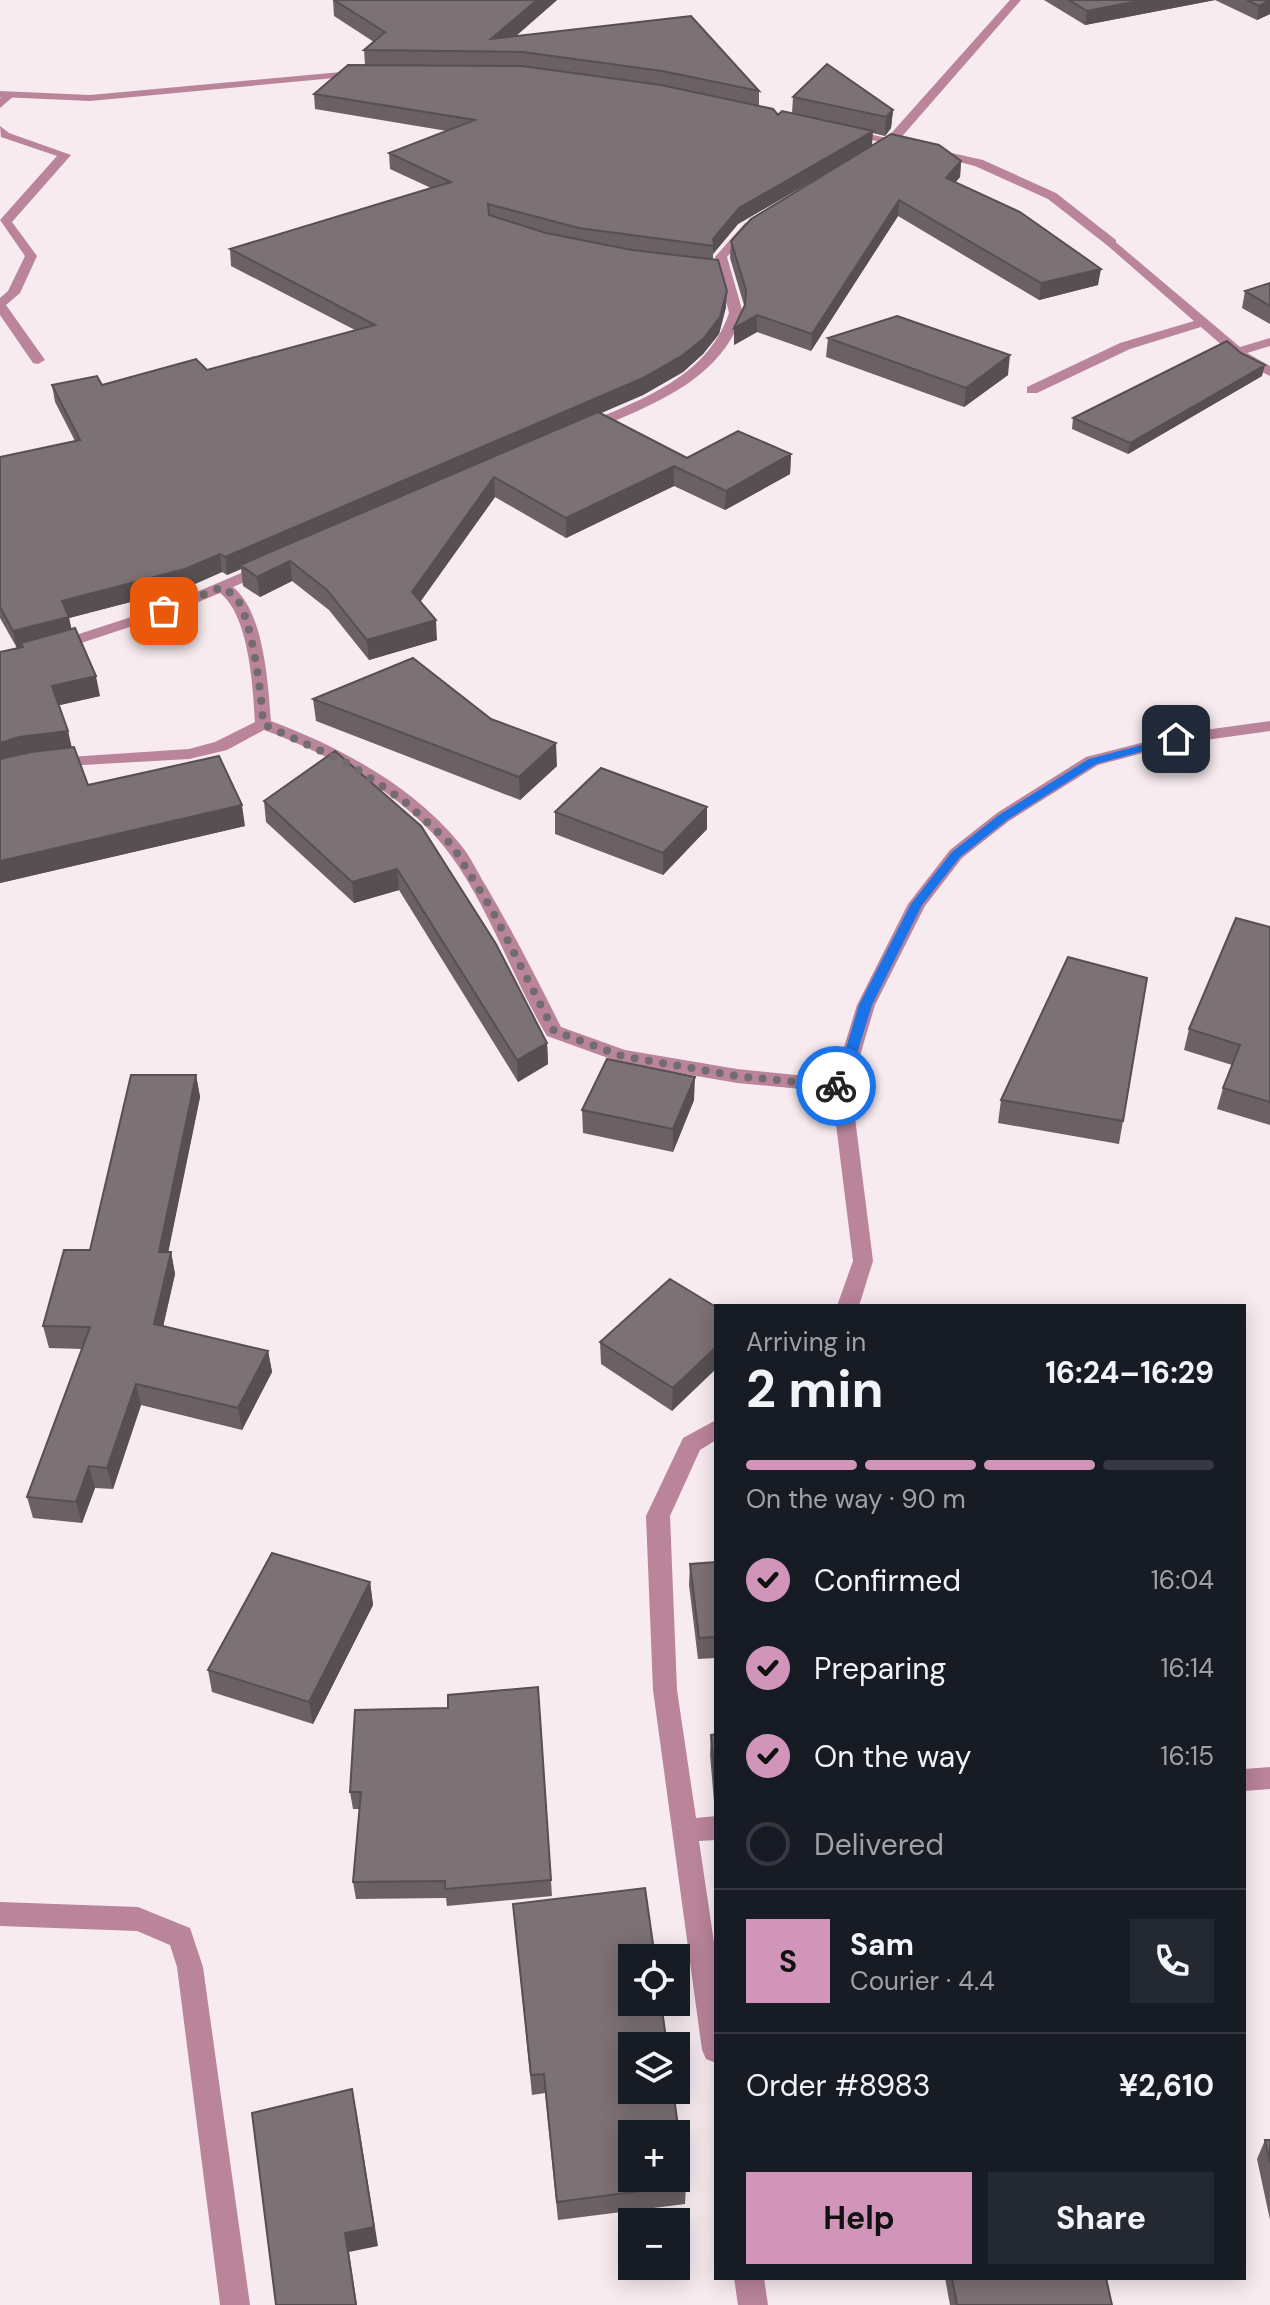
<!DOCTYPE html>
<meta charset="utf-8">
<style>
body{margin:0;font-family:"DM Sans",sans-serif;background:#242831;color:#f1f3f6;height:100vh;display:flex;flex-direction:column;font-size:30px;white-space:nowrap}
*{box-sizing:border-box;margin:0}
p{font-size:26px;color:#9ea1a6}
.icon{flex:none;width:44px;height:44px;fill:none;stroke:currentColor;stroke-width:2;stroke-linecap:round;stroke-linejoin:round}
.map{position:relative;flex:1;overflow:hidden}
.details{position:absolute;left:714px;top:1304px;width:532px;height:976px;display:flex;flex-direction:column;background:#171b24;border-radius:0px;box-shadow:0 4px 20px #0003}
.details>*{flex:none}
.buttons{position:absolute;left:618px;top:1944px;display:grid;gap:16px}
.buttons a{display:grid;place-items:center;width:72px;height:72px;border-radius:0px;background:#171b24;box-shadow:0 4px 20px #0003;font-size:40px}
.pin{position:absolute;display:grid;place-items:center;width:68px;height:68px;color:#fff;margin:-34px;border-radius:16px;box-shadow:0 4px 12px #0006}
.courier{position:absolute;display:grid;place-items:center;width:80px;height:80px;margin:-40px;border:6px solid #1a73e8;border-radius:50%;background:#fff;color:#222;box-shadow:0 2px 10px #0007}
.overview em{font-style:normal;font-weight:700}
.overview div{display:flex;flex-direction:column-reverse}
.overview{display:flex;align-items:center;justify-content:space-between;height:136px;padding:0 32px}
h1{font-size:52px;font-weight:700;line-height:60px}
.bar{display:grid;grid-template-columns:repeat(4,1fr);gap:12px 8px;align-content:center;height:96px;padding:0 32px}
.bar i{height:10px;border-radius:6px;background:#363941}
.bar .selected{background:#d095b8}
.bar p{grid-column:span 4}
.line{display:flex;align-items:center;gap:20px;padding:0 32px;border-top:2px solid #363941}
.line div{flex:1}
.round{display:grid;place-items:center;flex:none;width:84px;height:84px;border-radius:0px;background:#242831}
ol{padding:0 32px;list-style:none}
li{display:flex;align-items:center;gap:24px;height:88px}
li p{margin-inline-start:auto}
li .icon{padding:8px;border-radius:50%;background:#d095b8;color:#111;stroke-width:4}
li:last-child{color:#9ea1a6}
li i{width:44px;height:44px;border:4px solid #363941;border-radius:50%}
.action{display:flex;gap:16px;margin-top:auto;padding:16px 32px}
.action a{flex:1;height:92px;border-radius:0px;background:#d095b8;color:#111;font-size:32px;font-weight:700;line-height:92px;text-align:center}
.action a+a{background:#242831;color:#f1f3f6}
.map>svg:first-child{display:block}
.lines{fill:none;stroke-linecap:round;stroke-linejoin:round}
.minor{fill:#ba849a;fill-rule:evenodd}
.tertiary{fill:#ba849a;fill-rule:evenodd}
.wall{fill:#6b6165}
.shaded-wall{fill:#574f52}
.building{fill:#7c7175;stroke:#574f52;stroke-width:2;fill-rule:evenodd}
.route{fill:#1a73e8}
.done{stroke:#726c6f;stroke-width:8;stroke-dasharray:0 14.4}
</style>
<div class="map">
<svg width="1270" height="2305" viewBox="0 0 1270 2305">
<rect width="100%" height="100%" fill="#f7ebf0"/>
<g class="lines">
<path class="minor" d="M 5,93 L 15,95 L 0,108 L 0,98 Z
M 0,126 L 9,133 L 71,155 L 12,222 L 37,256 L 20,293 L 6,305 L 45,360 L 38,364 L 33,363 L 0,315 L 0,298 L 8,291 L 25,256 L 0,220 L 57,156 L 1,137 Z
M 745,223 L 755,226 L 727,257 L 743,313 C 720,382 652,404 592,431 L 582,431 L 582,425 C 640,400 707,378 729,313 L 715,257 Z
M 1112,239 L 1240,347 L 1270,338 L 1270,346 L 1247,353 L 1270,366 L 1270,376 L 1240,361 L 1201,327 L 1130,349 L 1037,393 L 1027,393 L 1027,387 L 1120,343 L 1194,321 L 1108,246 L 1108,240 Z
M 267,562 L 275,567 L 272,570 L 233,587 C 264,612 268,683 271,721 C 340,747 413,786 460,844 C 471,857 477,872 486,886 C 513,932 537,979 561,1027 L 625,1050 L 737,1069 L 834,1079 L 857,1005 L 908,904 L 950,850 L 997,813 L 1086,757 L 1176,734 L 1270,721 L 1270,731 L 1177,744 L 1098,765 L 1009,821 L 962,858 L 925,906 L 875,1005 L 851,1086 L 873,1261 L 859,1306 L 837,1306 L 853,1261 L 832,1092 L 737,1083 L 622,1063 L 547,1036 C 513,979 489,907 449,853 C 406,795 331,755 264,730 L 227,750 L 189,759 L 48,767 L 46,763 L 48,759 L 54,758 L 189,749 L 215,742 L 255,722 C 253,687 249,615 220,593 L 169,614 L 60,650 L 54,652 L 46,647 L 48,644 L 159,608 Z
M 716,1420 L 716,1440 L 700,1450 L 670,1516 L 677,1690 L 696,1818 L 716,1816 L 716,1840 L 699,1841 L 716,1956 L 716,2063 L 706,2059 L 702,2050 L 653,1690 L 646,1516 L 683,1438 Z
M 1270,1767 L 1270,1789 L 1244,1791 L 1244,1769 Z
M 0,1902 L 138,1907 L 190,1928 L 203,1967 L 250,2305 L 220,2305 L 177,1967 L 170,1945 L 137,1931 L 0,1926 Z
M 734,2278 L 764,2278 L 768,2305 L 738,2305 Z"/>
<path class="tertiary" d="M 1010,0 L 1021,0 L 898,141 L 983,160 L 1056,193 L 1116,240 L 1116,246 L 1108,246 L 1048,199 L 975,166 L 840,132 L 846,129 L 887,138 Z
M 363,70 L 367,71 L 367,75 L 90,101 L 0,97 L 0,91 L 90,95 Z"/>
</g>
<path class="wall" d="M 333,0 L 557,0 L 515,37 L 759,91 L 759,106 L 778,115 L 792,113 L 793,97 L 893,110 L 891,128 L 885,136 L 872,133 L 872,146 L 961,161 L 960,177 L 955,182 L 1098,285 L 1039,300 L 898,216 L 811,351 L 757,332 L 734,345 L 744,305 L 730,258 L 731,241 L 844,163 L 738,224 L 713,254 L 713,260 L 726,307 L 719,334 L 703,354 L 683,372 L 643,395 L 600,413 L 687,458 L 791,454 L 790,474 L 725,510 L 674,486 L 566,538 L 495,497 L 420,602 L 437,640 L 369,660 L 329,610 L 292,581 L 260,597 L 243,586 L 241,569 L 227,575 L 222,572 L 188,587 L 69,618 L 71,629 L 100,696 L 59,705 L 68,731 L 72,748 L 88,785 L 245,826 L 0,883 L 0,652 L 17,648 L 0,618 L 0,457 L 75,441 L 55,402 L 52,385 L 102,385 L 207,370 L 355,330 L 231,266 L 230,249 L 431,188 L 390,169 L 389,153 L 447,131 L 315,109 L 314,94 L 365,65 L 364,50 L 374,42 L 334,16 Z
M 1044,0 L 1270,0 L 1270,14 L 1257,20 L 1215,0 L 1085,25 Z
M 1270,283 L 1270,324 L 1242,308 L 1245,291 Z
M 828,338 L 1008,375 L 964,407 L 826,357 Z
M 1262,376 L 1128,454 L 1072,429 L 1073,418 Z
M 313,699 L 491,719 L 557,766 L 520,800 L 316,721 Z
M 335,751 L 547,1043 L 548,1064 L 518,1082 L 399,890 L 354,903 L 266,822 L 264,801 Z
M 707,807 L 707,829 L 663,875 L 555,834 L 555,812 Z
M 1270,927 L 1270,1125 L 1217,1109 L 1223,1088 L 1232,1065 L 1184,1050 L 1189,1029 Z
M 196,1075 L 200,1097 L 168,1252 L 171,1252 L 175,1274 L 163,1326 L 268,1351 L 272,1372 L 242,1430 L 141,1405 L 113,1489 L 95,1488 L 82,1523 L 33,1518 L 27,1497 L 82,1349 L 49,1348 L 43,1326 Z
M 694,1100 L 673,1152 L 583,1133 L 582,1110 Z
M 1001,1100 L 1123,1121 L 1119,1144 L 998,1123 Z
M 716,1307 L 672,1411 L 601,1364 L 600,1342 Z
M 716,1562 L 716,1658 L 698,1659 L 689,1585 L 690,1564 Z
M 370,1582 L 373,1605 L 313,1724 L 212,1692 L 208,1670 Z
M 538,1687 L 552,1896 L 447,1906 L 446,1898 L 356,1899 L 353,1882 L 360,1809 L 353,1809 L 350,1792 L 448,1708 Z
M 716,1734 L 716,1814 L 715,1813 L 710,1755 L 711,1735 Z
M 513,1904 L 686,2185 L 685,2204 L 558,2220 L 545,2093 L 532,2095 Z
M 1265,2140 L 1270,2140 L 1270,2220 L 1257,2159 Z
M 945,2278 L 1106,2278 L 1112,2305 L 950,2305 Z"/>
<path class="shaded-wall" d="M 537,0 L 557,0 L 497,52 L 491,39 Z
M 1143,0 L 1215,0 L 1085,25 L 1087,11 Z
M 1270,0 L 1270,14 L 1257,20 L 1259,6 Z
M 893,110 L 891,128 L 885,136 L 886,117 Z
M 873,131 L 872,146 L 738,224 L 713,254 L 713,239 L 739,208 Z
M 961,161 L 960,177 L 945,195 L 946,178 Z
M 899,200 L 898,216 L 811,351 L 812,334 Z
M 1101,269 L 1098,285 L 1039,300 L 1041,283 Z
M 727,291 L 726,307 L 719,334 L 703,354 L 683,372 L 643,395 L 244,568 L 240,565 L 241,569 L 227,575 L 225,557 Z
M 757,315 L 757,332 L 734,345 L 734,328 Z
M 1010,355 L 1008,375 L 964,407 L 966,388 Z
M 1265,365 L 1262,376 L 1128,454 L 1130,443 Z
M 791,454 L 790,474 L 725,510 L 726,491 Z
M 674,466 L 674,486 L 566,538 L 566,518 Z
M 494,477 L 495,497 L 413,612 L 412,592 Z
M 220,554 L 222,572 L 188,587 L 69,618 L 73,635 L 21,643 L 22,648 L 17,649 L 13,631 L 62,601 Z
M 290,561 L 292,581 L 260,597 L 257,577 Z
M 436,620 L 437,640 L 369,660 L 367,640 Z
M 96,676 L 100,696 L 56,706 L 52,686 Z
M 68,731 L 72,751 L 0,765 L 0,743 L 19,737 Z
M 556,743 L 557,766 L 520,800 L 519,777 Z
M 242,805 L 245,826 L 0,883 L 0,861 Z
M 707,807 L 707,829 L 663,875 L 663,853 Z
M 397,869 L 399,890 L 354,903 L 352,882 Z
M 547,1043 L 548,1064 L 518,1082 L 517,1060 Z
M 196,1075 L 200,1097 L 164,1273 L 159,1252 Z
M 695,1077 L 694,1100 L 673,1152 L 673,1129 Z
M 171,1252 L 175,1274 L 159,1345 L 154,1324 Z
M 716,1347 L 716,1369 L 672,1411 L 673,1388 Z
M 268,1351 L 272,1372 L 242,1430 L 238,1408 Z
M 136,1384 L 141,1405 L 113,1489 L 107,1468 Z
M 89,1466 L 95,1488 L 82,1523 L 76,1502 Z
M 370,1582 L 373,1605 L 313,1724 L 309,1702 Z
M 356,2109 L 378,2246 L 349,2252 L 357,2305 L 356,2305 L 345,2233 Z"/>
<path class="building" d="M 334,0 L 537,0 L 491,39 L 691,16 L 759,91 L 662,71 L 523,52 L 364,50 L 385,32 Z
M 1069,0 L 1143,0 L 1087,11 Z
M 1247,0 L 1270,0 L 1259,6 Z
M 827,64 L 893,110 L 886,117 L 793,97 Z
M 348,65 L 522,66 L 661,85 L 773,109 L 778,115 L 782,111 L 873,131 L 739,208 L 713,239 L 714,246 L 579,228 L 488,204 L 489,215 L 546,233 L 632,250 L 718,260 L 727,291 L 720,317 L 704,338 L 683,355 L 643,378 L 225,557 L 220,554 L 185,569 L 62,601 L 69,617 L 13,631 L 0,607 L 0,457 L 80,440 L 52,385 L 97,376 L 102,385 L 196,359 L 207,370 L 375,325 L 230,249 L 451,182 L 389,153 L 475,120 L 314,94 Z
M 891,134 L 939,145 L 961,161 L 946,178 L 1020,212 L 1101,269 L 1041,283 L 899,200 L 812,334 L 757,315 L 734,328 L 745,305 L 746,290 L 731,241 L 751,219 Z
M 1270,283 L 1270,306 L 1245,291 Z
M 897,316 L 1010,355 L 966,388 L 828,338 Z
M 1227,341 L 1241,353 L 1265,365 L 1130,443 L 1073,418 Z
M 598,412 L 687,458 L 738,431 L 791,454 L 726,491 L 674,466 L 566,518 L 494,477 L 412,592 L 436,620 L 367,640 L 327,590 L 290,561 L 257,577 L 240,565 Z
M 75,628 L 96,676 L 52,686 L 68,731 L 19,737 L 0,743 L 0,652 L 23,647 L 21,643 Z
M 413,658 L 491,719 L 556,743 L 519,777 L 313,699 Z
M 74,747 L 88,785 L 219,756 L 242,805 L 0,861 L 0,759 L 31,752 Z
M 335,751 L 421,826 L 496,944 L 547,1043 L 517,1060 L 397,869 L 352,882 L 264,801 Z
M 601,768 L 707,807 L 663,853 L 555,812 Z
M 1236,918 L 1270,927 L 1270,1102 L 1223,1088 L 1240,1045 L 1189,1029 Z
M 1068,957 L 1147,978 L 1123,1121 L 1001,1100 Z
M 607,1059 L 695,1077 L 673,1129 L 582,1110 Z
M 131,1075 L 196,1075 L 159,1252 L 171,1252 L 154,1324 L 268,1351 L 238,1408 L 136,1384 L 107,1468 L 89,1466 L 76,1502 L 27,1497 L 90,1327 L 43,1326 L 64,1250 L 90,1250 Z
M 670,1279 L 716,1307 L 716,1347 L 673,1388 L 600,1342 Z
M 272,1553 L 370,1582 L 309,1702 L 208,1670 Z
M 716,1562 L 716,1637 L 699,1638 L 690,1564 Z
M 538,1687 L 551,1880 L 445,1889 L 445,1881 L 353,1882 L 361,1792 L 350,1792 L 355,1710 L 448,1708 L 448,1695 Z
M 716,1734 L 716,1793 L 711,1735 Z
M 645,1888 L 655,1958 L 632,1958 L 632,2002 L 661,2002 L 667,2046 L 632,2046 L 632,2090 L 673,2090 L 686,2185 L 557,2202 L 544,2074 L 531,2075 L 513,1904 ZM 632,2134 L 676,2134 L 676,2178 L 632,2178 Z
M 352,2089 L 374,2227 L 345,2233 L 356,2305 L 276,2305 L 252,2113 Z
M 1265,2140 L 1270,2140 L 1270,2163 Z
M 952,2278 L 1106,2278 L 1112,2305 L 957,2305 Z"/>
<path class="route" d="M 1176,736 L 1180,737 L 1180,741 L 1096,764 L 1007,820 L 960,857 L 922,905 L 872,1005 L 847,1086 L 841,1091 L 832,1089 L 830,1086 L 836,1082 L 859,1005 L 911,904 L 952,852 L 999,815 L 1089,759 Z"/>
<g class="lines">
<path class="done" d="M 164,611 L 222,587 C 227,590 233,595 237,599 C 252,620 262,697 263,724 L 351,765 L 404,801 L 452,845 L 492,910 L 554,1031 L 622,1056 L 737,1076 L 836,1086"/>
</g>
</svg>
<div class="buttons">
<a><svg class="icon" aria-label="locate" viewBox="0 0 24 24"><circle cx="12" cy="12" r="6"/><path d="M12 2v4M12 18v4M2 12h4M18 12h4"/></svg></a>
<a><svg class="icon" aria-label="layers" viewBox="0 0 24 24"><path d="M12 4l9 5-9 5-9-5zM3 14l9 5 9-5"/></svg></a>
<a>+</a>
<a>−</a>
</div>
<div class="pin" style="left:164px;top:611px;background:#ea580c"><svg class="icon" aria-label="bag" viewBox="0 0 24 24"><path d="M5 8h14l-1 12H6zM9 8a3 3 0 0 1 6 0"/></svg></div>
<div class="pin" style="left:1176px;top:739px;background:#1f2937"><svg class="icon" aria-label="home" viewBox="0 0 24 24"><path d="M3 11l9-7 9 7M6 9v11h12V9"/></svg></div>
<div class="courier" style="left:836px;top:1086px"><svg class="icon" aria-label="bike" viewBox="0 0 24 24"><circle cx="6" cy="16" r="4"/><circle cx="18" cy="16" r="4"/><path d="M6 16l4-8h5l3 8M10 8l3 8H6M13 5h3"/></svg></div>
<section class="details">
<div class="overview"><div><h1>2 min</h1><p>Arriving in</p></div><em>16:24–16:29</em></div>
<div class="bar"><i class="selected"></i><i class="selected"></i><i class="selected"></i><i></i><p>On the way · 90 m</p></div>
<ol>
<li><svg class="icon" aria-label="check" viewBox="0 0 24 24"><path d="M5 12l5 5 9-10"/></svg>Confirmed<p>16:04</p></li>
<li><svg class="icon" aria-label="check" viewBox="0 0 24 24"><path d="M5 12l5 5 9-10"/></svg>Preparing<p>16:14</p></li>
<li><svg class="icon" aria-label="check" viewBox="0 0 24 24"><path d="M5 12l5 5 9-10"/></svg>On the way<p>16:15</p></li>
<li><i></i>Delivered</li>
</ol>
<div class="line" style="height:144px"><b class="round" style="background:#d095b8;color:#111">S</b><div><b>Sam</b><p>Courier · 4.4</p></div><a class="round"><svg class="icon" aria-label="phone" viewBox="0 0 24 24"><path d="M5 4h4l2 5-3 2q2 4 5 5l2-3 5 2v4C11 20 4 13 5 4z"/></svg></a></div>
<div class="line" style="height:104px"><div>Order #8983</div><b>¥2,610</b></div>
<div class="action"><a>Help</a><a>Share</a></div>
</section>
</div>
